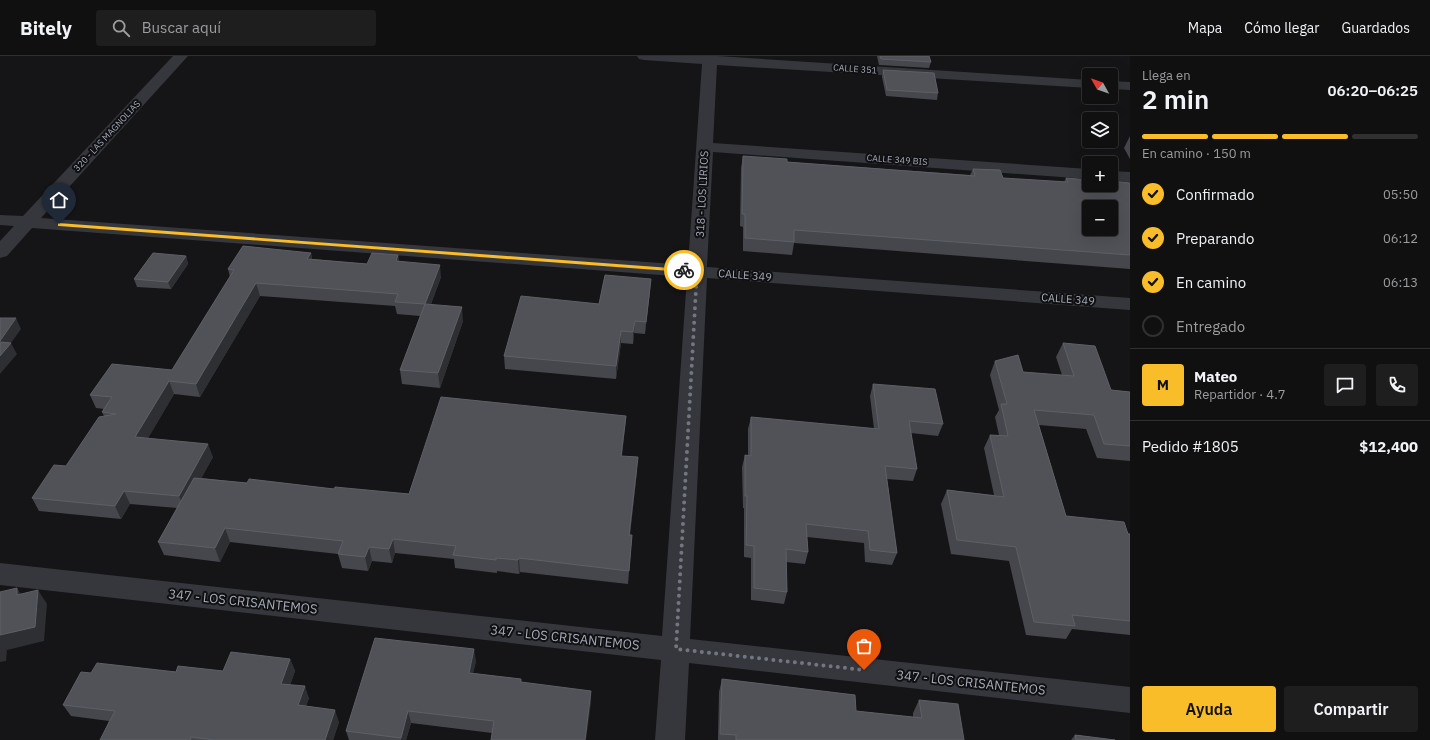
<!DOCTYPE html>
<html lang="es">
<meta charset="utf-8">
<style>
body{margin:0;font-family:"IBM Plex Sans",sans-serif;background:#1e1e1f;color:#f1f3f6;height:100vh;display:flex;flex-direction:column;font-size:15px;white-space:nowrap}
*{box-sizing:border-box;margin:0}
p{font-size:13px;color:#9c9d9f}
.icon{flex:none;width:22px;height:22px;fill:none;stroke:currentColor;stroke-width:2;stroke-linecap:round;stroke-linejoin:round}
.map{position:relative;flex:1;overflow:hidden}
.drawer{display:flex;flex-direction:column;background:#101011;width:300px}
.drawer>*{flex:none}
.needle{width:26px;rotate:310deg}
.controls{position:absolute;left:1082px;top:12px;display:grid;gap:8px}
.controls a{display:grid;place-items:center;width:36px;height:36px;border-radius:4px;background:#101011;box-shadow:0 4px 16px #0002,0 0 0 1px #303031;font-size:20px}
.pin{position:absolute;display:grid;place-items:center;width:34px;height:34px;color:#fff;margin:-41px -17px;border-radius:50% 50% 50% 0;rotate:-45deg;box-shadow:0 0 4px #0007}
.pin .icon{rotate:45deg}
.courier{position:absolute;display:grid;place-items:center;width:40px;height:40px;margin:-20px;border:3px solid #fabd2a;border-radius:50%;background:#fff;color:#222;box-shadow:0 1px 5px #0007}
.head em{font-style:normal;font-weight:600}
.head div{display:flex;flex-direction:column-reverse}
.head{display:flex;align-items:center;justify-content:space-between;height:68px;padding:0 12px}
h1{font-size:26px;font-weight:600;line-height:30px}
.bar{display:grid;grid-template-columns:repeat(4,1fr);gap:6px 4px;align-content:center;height:48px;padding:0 12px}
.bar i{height:5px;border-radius:3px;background:#303031}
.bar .on{background:#fabd2a}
.bar p{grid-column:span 4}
.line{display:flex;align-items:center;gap:10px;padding:0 12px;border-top:1px solid #303031}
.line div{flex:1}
.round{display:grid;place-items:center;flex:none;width:42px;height:42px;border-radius:4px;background:#1e1e1f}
ol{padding:0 12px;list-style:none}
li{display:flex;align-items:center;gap:12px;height:44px}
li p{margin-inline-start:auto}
li .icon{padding:4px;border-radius:50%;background:#fabd2a;color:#111;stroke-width:4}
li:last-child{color:#9c9d9f}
li i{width:22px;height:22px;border:2px solid #303031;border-radius:50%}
.primary-button{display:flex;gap:8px;margin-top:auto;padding:8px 12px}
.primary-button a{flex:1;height:46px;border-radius:4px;background:#fabd2a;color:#111;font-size:16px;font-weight:600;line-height:46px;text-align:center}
.primary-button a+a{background:#1e1e1f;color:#f1f3f6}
header{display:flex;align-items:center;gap:24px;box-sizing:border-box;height:56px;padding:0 20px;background:#101011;border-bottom:1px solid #303031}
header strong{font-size:19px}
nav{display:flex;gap:22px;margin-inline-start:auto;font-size:14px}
.search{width:280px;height:36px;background:#1e1e1f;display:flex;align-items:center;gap:10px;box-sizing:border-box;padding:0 14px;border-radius:4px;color:#9c9d9f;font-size:15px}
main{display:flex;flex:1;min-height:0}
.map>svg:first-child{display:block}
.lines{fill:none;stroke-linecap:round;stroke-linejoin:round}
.street{fill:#36373c;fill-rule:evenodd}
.wall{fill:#46474c}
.shaded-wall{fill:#2e2f32}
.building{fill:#515258;stroke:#5e6067;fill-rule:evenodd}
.route{fill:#fabd2a}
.done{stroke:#737680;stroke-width:4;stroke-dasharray:0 7.2}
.labels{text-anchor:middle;stroke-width:4;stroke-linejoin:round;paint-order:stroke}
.far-street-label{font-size:9px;fill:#a6abb8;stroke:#101012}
.street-label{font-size:11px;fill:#a6abb8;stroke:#101012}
.near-street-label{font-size:13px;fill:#a6abb8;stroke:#101012}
</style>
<header>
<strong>Bitely</strong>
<div class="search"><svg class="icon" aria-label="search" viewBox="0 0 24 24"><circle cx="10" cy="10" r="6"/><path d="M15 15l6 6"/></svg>Buscar aquí</div>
<nav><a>Mapa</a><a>Cómo llegar</a><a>Guardados</a></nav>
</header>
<main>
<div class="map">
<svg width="1130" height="684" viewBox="0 0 1130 684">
<rect width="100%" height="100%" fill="#151517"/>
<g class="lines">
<path class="street" d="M 173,0 L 188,0 L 41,162 L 688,209 L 702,8 L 644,4 L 639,3 L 637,0 L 717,0 L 1089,24 L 1089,32 L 717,9 L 713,87 L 1089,113 L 1089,123 L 713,96 L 707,211 L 1130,242 L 1130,254 L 707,222 L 690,583 L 1130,631 L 1130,657 L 689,607 L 685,684 L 655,684 L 661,604 L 0,529 L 0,507 L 662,580 L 687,221 L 32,172 L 7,200 L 0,202 L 0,185 L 14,170 L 0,169 L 0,159 L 23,160 Z
M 1111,25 L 1130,26 L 1130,34 L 1111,33 Z
M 1111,115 L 1130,116 L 1130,126 L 1111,125 Z"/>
</g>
<path class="wall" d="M 877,0 L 929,0 L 931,6 L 929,12 L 879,9 Z
M 883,14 L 938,37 L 937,44 L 886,40 L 882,21 Z
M 1130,80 L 1130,103 L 1124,92 Z
M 743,100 L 787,106 L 970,119 L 973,113 L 1003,122 L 1064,126 L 1066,122 L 1130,127 L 1130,213 L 794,187 L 792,199 L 743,195 L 743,171 L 740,170 L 741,112 Z
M 311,197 L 312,203 L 367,208 L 398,199 L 399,205 L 441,221 L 431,248 L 463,265 L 440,332 L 402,328 L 400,314 L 420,260 L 397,258 L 395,250 L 260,240 L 200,341 L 174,338 L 148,382 L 213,401 L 201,422 L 247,427 L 409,438 L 626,360 L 622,400 L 637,415 L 630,479 L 632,479 L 628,528 L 520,516 L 519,518 L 497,515 L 497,517 L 455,512 L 454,503 L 395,497 L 392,507 L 372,505 L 368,515 L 342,512 L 338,498 L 230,486 L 220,506 L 164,499 L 158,486 L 177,452 L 130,448 L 121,463 L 39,455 L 32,442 L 66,410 L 104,360 L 102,356 L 104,353 L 96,352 L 90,339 L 172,314 L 230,221 L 228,213 Z
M 186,200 L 188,208 L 171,233 L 137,231 L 134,223 Z
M 650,235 L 645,278 L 634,277 L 633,288 L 621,287 L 616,323 L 505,313 L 504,300 L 599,248 Z
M 1063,287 L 1111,334 L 1130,336 L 1130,405 L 1097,402 L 1086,373 L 1039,369 L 1066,460 L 1130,478 L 1130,579 L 1072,573 L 1066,583 L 1026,579 L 1009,505 L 951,498 L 941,448 L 947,434 L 994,439 L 984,392 L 990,379 L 999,379 L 995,361 L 999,354 L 990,319 L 995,305 L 1023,316 L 1062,319 L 1056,301 Z
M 873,328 L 943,368 L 938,380 L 911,377 L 917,413 L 913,425 L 887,423 L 897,497 L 892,509 L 865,506 L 864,487 L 807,481 L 808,496 L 805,508 L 786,506 L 787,536 L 784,548 L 751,544 L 751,502 L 744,501 L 744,452 L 743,452 L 742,411 L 745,399 L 748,399 L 748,373 L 751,361 L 874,373 L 870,340 Z
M 290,603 L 295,615 L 290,629 L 309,642 L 306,650 L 339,666 L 333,684 L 100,684 L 109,665 L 71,660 L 63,649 L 91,617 L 223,615 Z
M 476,605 L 473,617 L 521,623 L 521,626 L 591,647 L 492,677 L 411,667 L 406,684 L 349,684 L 346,675 Z
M 722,623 L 856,655 L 913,661 L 913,657 L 919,644 L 964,684 L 718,684 L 719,636 Z
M 1075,679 L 1115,684 L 1071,684 Z"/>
<path class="shaded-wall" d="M 311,197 L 313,210 L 307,203 Z
M 398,199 L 400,212 L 396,205 Z
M 186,200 L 188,208 L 171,233 L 168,226 Z
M 440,209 L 441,221 L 426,261 L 425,248 Z
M 651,223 L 650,235 L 645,278 L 646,266 Z
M 256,227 L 260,240 L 200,341 L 196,328 Z
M 462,251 L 463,265 L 440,332 L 438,317 Z
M 16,262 L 21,273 L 11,287 L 17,298 L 0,318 L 0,285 Z
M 635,265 L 634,277 L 633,288 L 633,276 Z
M 621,275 L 621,287 L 616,323 L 616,310 Z
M 169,325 L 174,338 L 141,394 L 135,381 Z
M 626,360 L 625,373 L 620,413 L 621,400 Z
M 208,388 L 213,401 L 185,453 L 179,440 Z
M 638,401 L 637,415 L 628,492 L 629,479 Z
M 124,435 L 130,448 L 121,463 L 115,450 Z
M 225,472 L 230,486 L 220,506 L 215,492 Z
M 393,483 L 395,497 L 392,507 L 389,493 Z
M 369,491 L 372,505 L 368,515 L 365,501 Z
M 519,502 L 520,516 L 519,518 L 518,504 Z
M 17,532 L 26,546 L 17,539 Z
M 38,534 L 47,548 L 44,585 L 7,594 L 6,605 L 0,606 L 0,579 Z
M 474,593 L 476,605 L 470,629 L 469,617 Z
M 290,603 L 295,615 L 286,640 L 281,628 Z
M 305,630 L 309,642 L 302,661 L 298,649 Z
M 591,635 L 591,647 L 586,684 L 585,684 Z
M 335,654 L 339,666 L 333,684 L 325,684 Z
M 408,655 L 411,667 L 406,684 L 401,684 L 401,682 Z"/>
<path class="building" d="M 880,0 L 929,0 L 931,6 L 881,3 Z
M 883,14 L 934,17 L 938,37 L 887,34 Z
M 743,100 L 787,103 L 787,106 L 975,120 L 973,113 L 1000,114 L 1003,122 L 1068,126 L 1066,122 L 1089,124 L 1089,129 L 1111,129 L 1111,125 L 1130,127 L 1130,199 L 794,174 L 794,186 L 745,182 L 745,158 L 742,158 ZM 1089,151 L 1111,151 L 1111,173 L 1089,173 Z
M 243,190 L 311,197 L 307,203 L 367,208 L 372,197 L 398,199 L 396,205 L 440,209 L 425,248 L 395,246 L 398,238 L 256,227 L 196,328 L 169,325 L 135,381 L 208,388 L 179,440 L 124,435 L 115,450 L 32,442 L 54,409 L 66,410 L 99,361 L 116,358 L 102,356 L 112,341 L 90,339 L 112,308 L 172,314 L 234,214 L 228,213 Z
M 153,197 L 186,200 L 168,226 L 134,223 Z
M 605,219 L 651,223 L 646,266 L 635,265 L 633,276 L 621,275 L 616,310 L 504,300 L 521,240 L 599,248 Z
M 425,248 L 462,251 L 438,317 L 400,314 Z
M 0,262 L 16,262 L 0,285 Z
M 0,286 L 11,287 L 0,300 Z
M 1063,287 L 1095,290 L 1111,334 L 1130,336 L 1130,390 L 1104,388 L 1094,359 L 1034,354 L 1066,460 L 1124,466 L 1128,478 L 1130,478 L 1130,565 L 1072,559 L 1075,570 L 1034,566 L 1016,491 L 957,484 L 947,434 L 1004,441 L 990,379 L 1008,380 L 1001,348 L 1007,348 L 995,305 L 1018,299 L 1023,316 L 1074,320 Z
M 873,328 L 935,333 L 943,368 L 909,365 L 917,413 L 885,410 L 897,497 L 870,494 L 868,475 L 806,468 L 808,496 L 786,493 L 787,536 L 754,532 L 754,490 L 746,489 L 747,440 L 745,440 L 745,399 L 751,400 L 751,361 L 879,373 Z
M 441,341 L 626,360 L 621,400 L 638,401 L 629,479 L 632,479 L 629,515 L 519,502 L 518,504 L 496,502 L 496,504 L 453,499 L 456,490 L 393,483 L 389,493 L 369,491 L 365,501 L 338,498 L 343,485 L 225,472 L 215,492 L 158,486 L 194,422 L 247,427 L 249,423 L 334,433 L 335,431 L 409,438 Z
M 17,532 L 17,539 L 38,534 L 35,571 L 0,579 L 0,536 Z
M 375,582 L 474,593 L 469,617 L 521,623 L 521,626 L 591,635 L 585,684 L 491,684 L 494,665 L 408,655 L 401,682 L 346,675 Z
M 231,596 L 290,603 L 281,628 L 305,630 L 298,649 L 335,654 L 325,684 L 214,684 L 191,681 L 190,684 L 100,684 L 115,655 L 63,649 L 81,616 L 91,617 L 97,607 L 176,616 L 178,610 L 223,615 Z
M 722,623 L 855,639 L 856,655 L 922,662 L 919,644 L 958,648 L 964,684 L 736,684 L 736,679 L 720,678 Z
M 1075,679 L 1115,684 L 1076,684 Z"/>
<path class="route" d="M 58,167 L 684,213 L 686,214 L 684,216 L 59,170 L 58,170 Z"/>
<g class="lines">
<path class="done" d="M 684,214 L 697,215 L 676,593 L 864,614"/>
</g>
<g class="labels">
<g class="far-street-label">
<text transform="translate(855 13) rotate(4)" y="3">CALLE 351</text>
<text transform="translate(107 80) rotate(-47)" y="3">320 - LAS MAGNOLIAS</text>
<text transform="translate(897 104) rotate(4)" y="3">CALLE 349 BIS</text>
</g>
<g class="street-label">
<text transform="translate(702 138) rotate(-87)" y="4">318 - LOS LIRIOS</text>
<text transform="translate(745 219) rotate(4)" y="4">CALLE 349</text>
<text transform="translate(1068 243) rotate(4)" y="4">CALLE 349</text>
</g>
<g class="near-street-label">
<text transform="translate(243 545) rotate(6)" y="5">347 - LOS CRISANTEMOS</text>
<text transform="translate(565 581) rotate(6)" y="5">347 - LOS CRISANTEMOS</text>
<text transform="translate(971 626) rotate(6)" y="5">347 - LOS CRISANTEMOS</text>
</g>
</g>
</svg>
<div class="controls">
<a><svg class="needle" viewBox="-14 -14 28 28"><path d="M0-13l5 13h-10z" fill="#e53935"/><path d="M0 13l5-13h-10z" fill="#9c9d9f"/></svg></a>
<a><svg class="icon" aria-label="layers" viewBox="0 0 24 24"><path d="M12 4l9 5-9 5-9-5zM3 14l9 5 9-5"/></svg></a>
<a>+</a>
<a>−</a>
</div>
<div class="pin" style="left:864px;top:614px;background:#ea580c"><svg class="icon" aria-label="bag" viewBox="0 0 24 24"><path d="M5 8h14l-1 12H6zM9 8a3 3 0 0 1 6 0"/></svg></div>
<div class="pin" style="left:59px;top:168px;background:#1f2937"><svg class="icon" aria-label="home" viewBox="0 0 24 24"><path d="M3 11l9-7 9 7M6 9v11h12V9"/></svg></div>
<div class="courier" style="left:684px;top:214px"><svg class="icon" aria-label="bike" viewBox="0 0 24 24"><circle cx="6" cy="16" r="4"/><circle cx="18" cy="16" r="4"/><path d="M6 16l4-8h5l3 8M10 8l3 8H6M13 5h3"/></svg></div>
</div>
<section class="drawer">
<div class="head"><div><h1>2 min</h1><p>Llega en</p></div><em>06:20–06:25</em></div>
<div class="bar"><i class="on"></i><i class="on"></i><i class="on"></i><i></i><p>En camino · 150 m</p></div>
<ol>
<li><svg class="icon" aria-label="check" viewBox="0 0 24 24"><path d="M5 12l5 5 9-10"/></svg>Confirmado<p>05:50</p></li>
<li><svg class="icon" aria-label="check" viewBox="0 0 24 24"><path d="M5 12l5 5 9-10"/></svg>Preparando<p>06:12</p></li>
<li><svg class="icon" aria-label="check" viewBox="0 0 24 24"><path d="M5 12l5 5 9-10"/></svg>En camino<p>06:13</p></li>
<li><i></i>Entregado</li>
</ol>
<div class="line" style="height:72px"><b class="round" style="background:#fabd2a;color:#111">M</b><div><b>Mateo</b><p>Repartidor · 4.7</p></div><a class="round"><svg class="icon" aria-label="chat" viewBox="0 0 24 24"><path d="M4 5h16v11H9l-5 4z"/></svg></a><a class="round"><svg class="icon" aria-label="phone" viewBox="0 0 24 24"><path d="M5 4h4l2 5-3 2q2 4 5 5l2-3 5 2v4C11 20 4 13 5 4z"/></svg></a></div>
<div class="line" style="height:52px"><div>Pedido #1805</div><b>$12,400</b></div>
<div class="primary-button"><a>Ayuda</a><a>Compartir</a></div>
</section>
</main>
